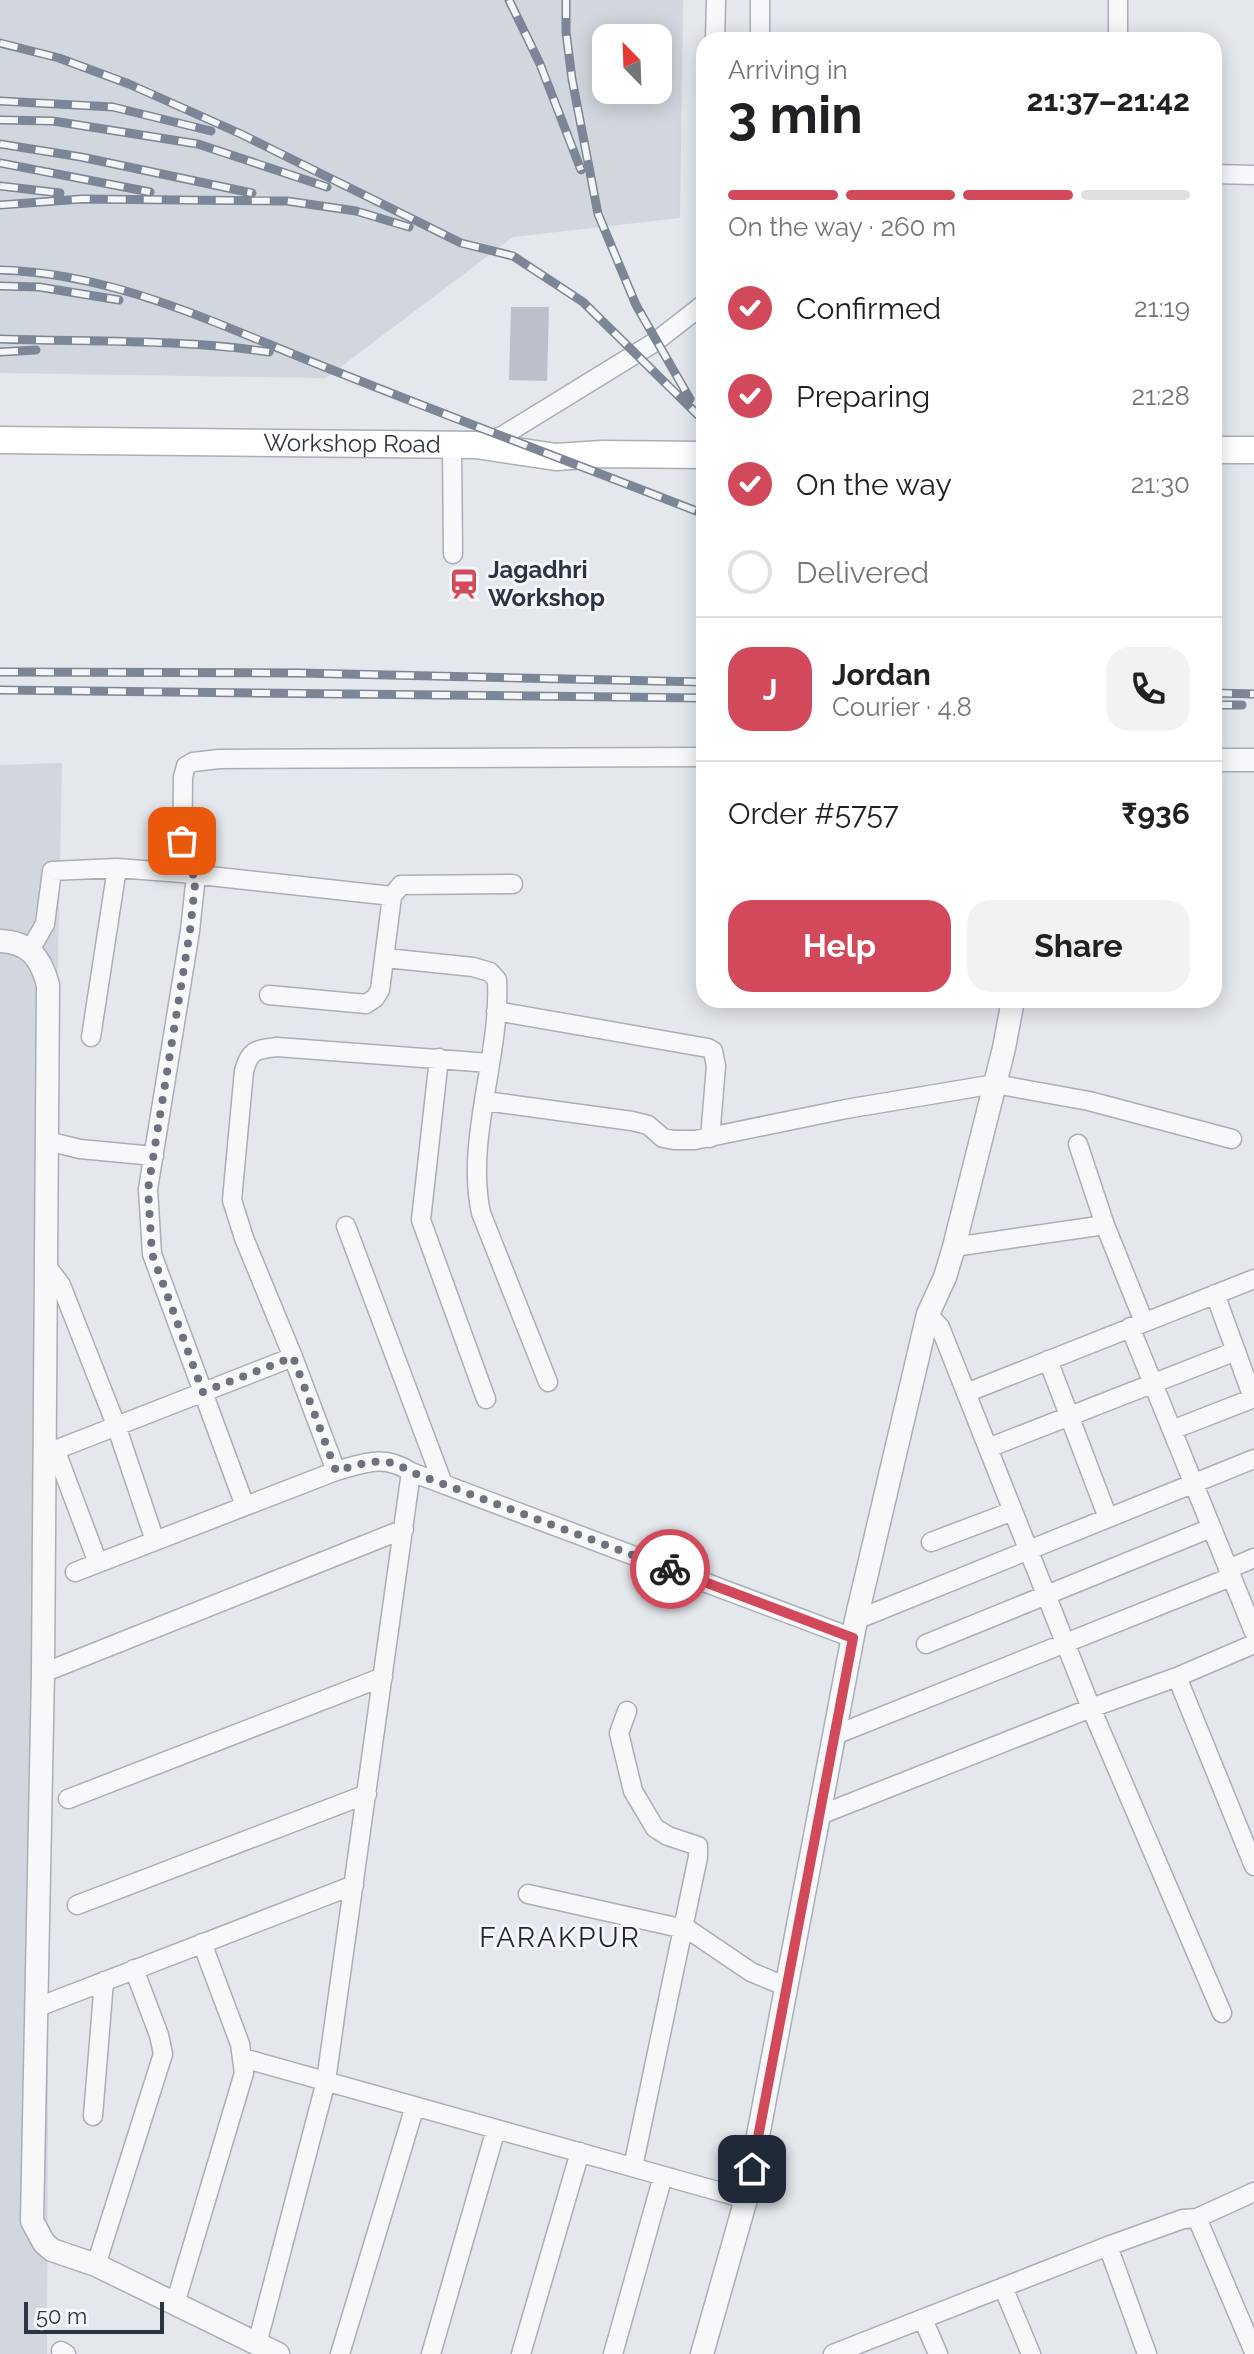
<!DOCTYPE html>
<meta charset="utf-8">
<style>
body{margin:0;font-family:Raleway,sans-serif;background:#f2f2f2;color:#202124;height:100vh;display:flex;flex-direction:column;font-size:30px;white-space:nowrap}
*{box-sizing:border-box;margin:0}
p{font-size:26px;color:#757577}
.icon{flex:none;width:44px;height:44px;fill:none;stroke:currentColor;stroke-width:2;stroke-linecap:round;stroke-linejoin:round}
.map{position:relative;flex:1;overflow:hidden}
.drawer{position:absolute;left:696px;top:32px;width:526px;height:976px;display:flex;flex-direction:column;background:#fff;border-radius:24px;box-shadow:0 4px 20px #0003}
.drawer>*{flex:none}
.needle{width:52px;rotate:337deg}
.tools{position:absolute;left:592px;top:24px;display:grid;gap:16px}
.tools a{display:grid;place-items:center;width:80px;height:80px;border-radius:16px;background:#fff;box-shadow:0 4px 20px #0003;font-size:40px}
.scale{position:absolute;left:24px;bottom:20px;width:140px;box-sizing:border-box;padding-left:8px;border:4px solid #2b3445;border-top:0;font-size:22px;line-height:28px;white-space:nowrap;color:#2b3445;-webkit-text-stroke:6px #f4f6f9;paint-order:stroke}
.pin{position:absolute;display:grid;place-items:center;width:68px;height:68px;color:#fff;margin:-34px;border-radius:16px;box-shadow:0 4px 12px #0006}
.courier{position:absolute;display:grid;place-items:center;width:80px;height:80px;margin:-40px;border:6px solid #d1495b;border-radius:50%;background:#fff;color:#222;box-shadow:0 2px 10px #0007}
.overview em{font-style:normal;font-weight:700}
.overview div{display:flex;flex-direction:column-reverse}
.overview{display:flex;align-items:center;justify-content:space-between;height:136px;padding:0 32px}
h1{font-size:52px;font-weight:700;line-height:60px}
.bar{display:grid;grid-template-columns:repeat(4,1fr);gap:12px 8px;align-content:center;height:96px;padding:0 32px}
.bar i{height:10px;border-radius:6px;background:#e0e0e0}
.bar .current{background:#d1495b}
.bar p{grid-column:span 4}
.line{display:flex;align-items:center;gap:20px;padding:0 32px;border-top:2px solid #e0e0e0}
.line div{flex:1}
.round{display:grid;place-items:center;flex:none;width:84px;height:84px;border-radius:24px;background:#f2f2f2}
ol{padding:0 32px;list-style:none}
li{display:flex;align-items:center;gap:24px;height:88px}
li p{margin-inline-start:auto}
li .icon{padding:8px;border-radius:50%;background:#d1495b;color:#fff;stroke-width:4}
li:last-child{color:#757577}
li i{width:44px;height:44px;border:4px solid #e0e0e0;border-radius:50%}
.primary-button{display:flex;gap:16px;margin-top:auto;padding:16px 32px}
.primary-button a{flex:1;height:92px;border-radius:24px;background:#d1495b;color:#fff;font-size:32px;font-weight:700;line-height:92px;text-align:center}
.primary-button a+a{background:#f2f2f2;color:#202124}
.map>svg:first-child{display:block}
.built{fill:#d2d6de;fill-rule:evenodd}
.building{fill:#bbc0ca}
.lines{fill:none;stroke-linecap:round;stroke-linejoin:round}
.minor-casing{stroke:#a9aeb7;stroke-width:21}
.tertiary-casing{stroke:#a9aeb7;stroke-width:25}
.secondary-casing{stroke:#a9aeb7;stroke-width:29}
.minor{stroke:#f7f8fa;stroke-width:18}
.tertiary{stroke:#f7f8fa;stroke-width:22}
.secondary{stroke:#fff;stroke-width:26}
.rail-casing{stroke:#7d8696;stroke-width:9}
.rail{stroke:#f4f6f9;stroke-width:6;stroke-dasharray:18;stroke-linecap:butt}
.done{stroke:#6c737f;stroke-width:8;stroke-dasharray:0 14.4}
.route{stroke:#d1495b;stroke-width:10}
.labels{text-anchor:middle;stroke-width:6;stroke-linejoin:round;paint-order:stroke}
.street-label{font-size:24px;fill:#2b3445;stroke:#f4f6f9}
.poi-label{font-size:24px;font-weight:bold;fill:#2b3445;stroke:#f4f6f9;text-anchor:start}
.quarter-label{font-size:28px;letter-spacing:2px;fill:#1d2536;stroke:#f4f6f9}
</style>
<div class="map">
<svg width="1254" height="2354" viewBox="0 0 1254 2354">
<rect width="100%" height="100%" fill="#e4e7ec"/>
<path class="built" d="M 0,0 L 683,0 L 680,218 L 513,237 L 326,378 L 0,373 ZM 606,38 L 658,38 L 658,90 L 606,90 Z
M 62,763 L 51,1298 L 47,2354 L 0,2354 L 0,765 Z"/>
<path class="building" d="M 511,307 L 549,307 L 547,381 L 509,380 Z"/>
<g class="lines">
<g class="minor-casing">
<path id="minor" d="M 760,0 L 760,40
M 715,40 L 716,0
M 1118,40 L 1118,0
M 1214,174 L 1254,175
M 482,443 L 502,436 L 655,342 L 704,304
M 452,445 L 453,554
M 182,873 L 183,777 L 186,766 L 193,762 L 219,759 L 704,757
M 196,875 L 190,931 L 148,1189 L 152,1254 L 245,1506
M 30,950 L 45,924 L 52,871 L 117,868 L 182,873 L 392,896
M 386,958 L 473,967 L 490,972 L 497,980 C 501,1056 465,1139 481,1213 L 548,1382
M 269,995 L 366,1004 L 375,998 L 380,990 L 392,896 L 401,885 L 513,884
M 496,1011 L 708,1048 L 713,1051 L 716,1066 L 710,1138
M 91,1037 L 117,868
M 439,1058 L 421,1220 L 486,1399
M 485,1101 L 632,1121 L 648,1125 L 663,1138 L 674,1140 L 695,1140 L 846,1109 L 995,1084 L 1089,1101 L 1232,1139
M 47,1141 L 80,1149 L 154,1156
M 1078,1144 L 1105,1225 L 1144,1322
M 346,1226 L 443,1484
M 954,1247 L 1105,1225
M 46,1265 L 61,1285 L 116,1425 L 155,1541
M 1215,1294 L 1253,1398
M 928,1314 L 940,1327 L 1091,1708 L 1222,2013
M 1130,1327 L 1254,1632
M 1048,1360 L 1108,1518
M 966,1393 L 1254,1279
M 1172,1430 L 1254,1398
M 988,1448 L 1236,1351
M 55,1449 L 98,1563
M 45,1454 L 293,1357
M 336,1471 L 293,1357 L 244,1238 L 232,1200 L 244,1071 C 250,1049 256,1050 277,1047 L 490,1063
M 931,1542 L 1013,1511
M 1228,1569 L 1254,1558
M 75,1572 L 336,1471 C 365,1463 384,1454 411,1472 L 853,1638
M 856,1620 L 1254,1459
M 926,1644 L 1211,1528
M 43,1673 L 404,1529
M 1177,1677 L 1254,1866
M 627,1711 L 619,1733 L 633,1791 L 655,1828 L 668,1836 L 698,1846 L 698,1857 L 633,2167
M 835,1735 L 1231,1577
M 68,1799 L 383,1677
M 820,1815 L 1091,1708 L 1177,1677 L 1254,1644
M 528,1894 L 689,1930 L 751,1972 L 787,1987
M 77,1905 L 367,1794
M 38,2007 L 354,1885
M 243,2058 L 746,2199
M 93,2116 L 104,1981
M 1197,2218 L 1254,2352
M 1108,2246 L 1183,2219 L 1197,2218 L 1254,2192
M 96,2265 L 163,2054 L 159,2035 L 134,1969
M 1003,2287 L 1031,2354
M 175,2304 L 244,2073 L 240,2044 L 202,1943
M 923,2319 L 938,2354
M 257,2344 L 326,2081 L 411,1472
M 61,2351 L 66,2354
M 340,2354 L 415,2106
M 431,2354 L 496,2129
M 521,2354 L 580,2152
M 613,2354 L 663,2176
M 833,2354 L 1108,2246 L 1147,2354"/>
</g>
<g class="tertiary-casing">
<path id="tertiary" d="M 1214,760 L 1254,760
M 0,941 C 29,942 41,958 48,985 L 43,1673 L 32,2221 L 44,2243 L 52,2250 L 96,2265 L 278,2354
M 702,2354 L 746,2199 L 856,1620 L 928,1314 L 945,1277 L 954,1247 L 1004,1048 L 1013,1000"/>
</g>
<g class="secondary-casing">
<g id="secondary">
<path id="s1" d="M 0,440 L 476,445 L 556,457 L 602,454 L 704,455"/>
<path d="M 1214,450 L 1254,450"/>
</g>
</g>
<use href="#minor" class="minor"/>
<use href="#tertiary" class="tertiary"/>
<use href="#secondary" class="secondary"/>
<g class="rail-casing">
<path id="rail" d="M 509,0 L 540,64 L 581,170
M 566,0 L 566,32 L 572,79 L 598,214 L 636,305 L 690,399
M 0,43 L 59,58 L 129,84 L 241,134 L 461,243 L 513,256 L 583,302 L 704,421
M 0,101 L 113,107 L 211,131
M 0,120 L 53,121 L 198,144 L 327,187
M 0,144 L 81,157 L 252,193
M 0,163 L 150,192
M 0,186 L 60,193
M 0,205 L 82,199 L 287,201 L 356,211 L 409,227
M 0,270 C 119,273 227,329 335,371 C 458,420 581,466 704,514
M 0,286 L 39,287 L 119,300
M 0,339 C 90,342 180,339 269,352
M 0,352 L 36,350
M 0,672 L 300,673 L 704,682
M 0,690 L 704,698
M 1214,693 L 1254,694
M 1214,705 L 1242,705"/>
</g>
<use href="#rail" class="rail"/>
</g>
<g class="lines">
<path class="done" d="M 182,841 L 182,873 L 196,875 L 190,931 L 148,1189 L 152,1254 L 203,1392 L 293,1357 L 336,1471 C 365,1463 384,1454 411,1472 L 670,1569"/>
<path class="route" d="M 670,1569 L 853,1638 L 752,2169"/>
</g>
<defs>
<g id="station-bare" transform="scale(2.4)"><path d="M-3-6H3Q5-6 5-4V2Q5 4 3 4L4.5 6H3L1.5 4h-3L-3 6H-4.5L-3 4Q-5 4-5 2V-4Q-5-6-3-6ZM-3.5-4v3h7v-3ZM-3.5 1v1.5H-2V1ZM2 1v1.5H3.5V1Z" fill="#d1495b" stroke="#f4f6f9" stroke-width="2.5" paint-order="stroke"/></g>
</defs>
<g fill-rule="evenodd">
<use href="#station-bare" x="464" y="584"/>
</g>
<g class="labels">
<g class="street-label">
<text dy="8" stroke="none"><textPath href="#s1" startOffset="352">Workshop Road</textPath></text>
</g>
<g class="poi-label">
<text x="488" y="578">Jagadhri<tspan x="488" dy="28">Workshop</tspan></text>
</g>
<g class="quarter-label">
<text x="560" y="1947">FARAKPUR</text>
</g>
</g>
</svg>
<div class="tools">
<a><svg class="needle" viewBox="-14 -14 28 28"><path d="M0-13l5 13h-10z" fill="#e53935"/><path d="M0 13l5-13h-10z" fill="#757577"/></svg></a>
</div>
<div class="scale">50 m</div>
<div class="pin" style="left:182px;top:841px;background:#ea580c"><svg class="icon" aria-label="bag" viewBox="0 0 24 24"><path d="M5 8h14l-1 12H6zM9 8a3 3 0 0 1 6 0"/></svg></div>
<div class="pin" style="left:752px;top:2169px;background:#1f2937"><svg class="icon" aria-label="home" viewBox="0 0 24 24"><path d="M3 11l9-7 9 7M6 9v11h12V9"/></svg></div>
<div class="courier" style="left:670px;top:1569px"><svg class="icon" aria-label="bike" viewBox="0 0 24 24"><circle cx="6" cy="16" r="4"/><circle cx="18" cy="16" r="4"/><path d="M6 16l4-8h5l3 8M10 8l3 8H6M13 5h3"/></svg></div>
<section class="drawer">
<div class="overview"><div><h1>3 min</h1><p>Arriving in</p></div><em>21:37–21:42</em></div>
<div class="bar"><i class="current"></i><i class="current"></i><i class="current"></i><i></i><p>On the way · 260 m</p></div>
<ol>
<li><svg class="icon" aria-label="check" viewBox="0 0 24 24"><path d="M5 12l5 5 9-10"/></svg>Confirmed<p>21:19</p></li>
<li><svg class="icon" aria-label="check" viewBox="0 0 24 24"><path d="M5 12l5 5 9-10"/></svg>Preparing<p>21:28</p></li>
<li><svg class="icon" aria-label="check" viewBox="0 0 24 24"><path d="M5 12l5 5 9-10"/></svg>On the way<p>21:30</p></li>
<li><i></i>Delivered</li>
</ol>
<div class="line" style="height:144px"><b class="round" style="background:#d1495b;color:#fff">J</b><div><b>Jordan</b><p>Courier · 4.8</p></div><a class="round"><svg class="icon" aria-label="phone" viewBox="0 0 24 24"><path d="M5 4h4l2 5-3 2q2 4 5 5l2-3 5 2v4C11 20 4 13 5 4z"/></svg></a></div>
<div class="line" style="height:104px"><div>Order #5757</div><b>₹936</b></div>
<div class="primary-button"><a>Help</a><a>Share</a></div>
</section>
</div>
